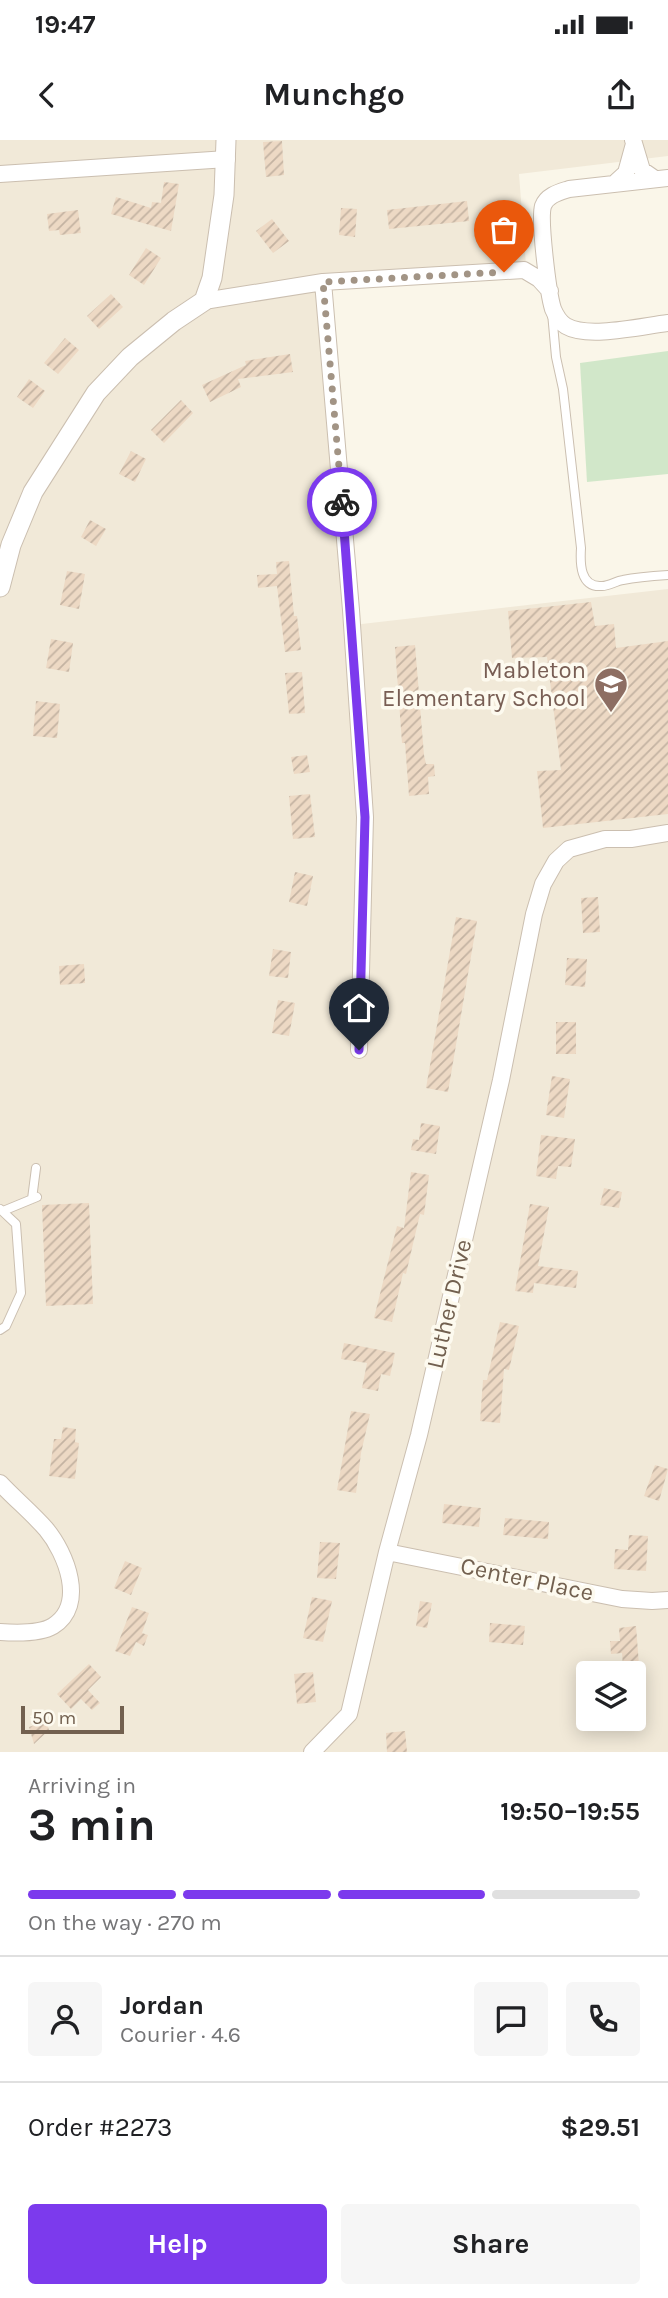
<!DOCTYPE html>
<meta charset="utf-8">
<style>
body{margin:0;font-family:Karla,sans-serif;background:#f6f6f6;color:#202124;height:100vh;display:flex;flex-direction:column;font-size:26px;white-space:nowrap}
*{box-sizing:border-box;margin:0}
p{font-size:23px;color:#757577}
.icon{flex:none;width:38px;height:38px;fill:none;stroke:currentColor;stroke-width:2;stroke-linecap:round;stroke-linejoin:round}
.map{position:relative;height:1612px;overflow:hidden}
.panel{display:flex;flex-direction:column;background:#fff;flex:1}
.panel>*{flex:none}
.buttons{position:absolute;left:576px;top:1521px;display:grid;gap:14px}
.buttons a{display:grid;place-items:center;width:70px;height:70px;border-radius:7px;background:#fff;box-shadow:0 4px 18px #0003;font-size:35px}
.scale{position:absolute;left:21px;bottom:18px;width:103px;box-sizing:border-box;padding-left:7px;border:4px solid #72604f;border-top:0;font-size:19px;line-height:24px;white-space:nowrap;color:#72604f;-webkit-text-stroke:5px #fdfaef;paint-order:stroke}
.pin{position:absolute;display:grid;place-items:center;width:60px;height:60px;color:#fff;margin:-72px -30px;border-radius:50% 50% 50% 0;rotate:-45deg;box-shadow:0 0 7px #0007}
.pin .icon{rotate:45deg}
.courier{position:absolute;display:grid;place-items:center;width:70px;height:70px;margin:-35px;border:5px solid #7c3aed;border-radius:50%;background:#fff;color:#222;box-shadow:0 2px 9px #0007}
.headline em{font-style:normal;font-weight:700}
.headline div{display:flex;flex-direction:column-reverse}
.headline{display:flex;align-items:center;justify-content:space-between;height:119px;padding:0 28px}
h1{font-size:46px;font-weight:700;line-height:52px}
.bar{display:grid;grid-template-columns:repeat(4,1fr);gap:10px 7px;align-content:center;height:84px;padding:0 28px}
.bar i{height:9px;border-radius:5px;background:#e0e0e0}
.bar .on{background:#7c3aed}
.bar p{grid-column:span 4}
.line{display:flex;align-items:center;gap:18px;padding:0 28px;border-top:2px solid #e0e0e0}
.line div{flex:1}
.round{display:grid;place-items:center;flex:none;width:74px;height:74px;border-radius:7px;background:#f6f6f6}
.primary-button{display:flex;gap:14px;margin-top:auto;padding:14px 28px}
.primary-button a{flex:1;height:80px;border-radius:7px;background:#7c3aed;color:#fff;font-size:28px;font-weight:700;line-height:80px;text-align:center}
.primary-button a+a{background:#f6f6f6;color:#202124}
.status{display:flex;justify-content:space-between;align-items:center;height:49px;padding:0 35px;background:#fff;direction:ltr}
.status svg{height:19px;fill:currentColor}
header{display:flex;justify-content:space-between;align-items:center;height:91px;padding:0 28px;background:#fff;font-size:32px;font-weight:700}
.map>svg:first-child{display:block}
.residential{fill:#f1e9d8;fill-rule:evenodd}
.pitch{fill:#d1e7c9}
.building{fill:url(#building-hatch)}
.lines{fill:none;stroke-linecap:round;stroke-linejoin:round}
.service-casing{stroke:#cbbfb0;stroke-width:10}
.minor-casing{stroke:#cbbfb0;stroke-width:18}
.tertiary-casing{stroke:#cbbfb0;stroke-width:21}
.service{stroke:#fff;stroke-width:8}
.minor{stroke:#fff;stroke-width:16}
.tertiary{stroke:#fff;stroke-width:19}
.done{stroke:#a29485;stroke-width:7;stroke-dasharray:0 12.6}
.route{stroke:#7c3aed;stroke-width:9}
.labels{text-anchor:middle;stroke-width:7;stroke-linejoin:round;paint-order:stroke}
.education-label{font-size:24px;fill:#785e54;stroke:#fdfaef;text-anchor:end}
.street-label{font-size:24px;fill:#72604f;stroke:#fdfaef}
</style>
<div class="status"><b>19:47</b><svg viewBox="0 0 49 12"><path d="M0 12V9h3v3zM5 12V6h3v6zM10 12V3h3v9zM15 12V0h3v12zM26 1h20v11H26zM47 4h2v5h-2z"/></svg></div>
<header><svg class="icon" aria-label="back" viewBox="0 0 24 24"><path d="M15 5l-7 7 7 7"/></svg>Munchgo<svg class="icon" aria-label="share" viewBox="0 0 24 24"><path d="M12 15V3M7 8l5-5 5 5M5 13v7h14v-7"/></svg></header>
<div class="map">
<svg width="668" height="1612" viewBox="0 0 668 1612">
<defs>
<pattern id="building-hatch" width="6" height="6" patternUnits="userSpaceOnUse" patternTransform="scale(1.75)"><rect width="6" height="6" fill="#edd9c4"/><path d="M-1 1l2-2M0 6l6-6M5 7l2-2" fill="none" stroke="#c4b3a2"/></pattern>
</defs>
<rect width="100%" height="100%" fill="#faf6e9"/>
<path class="residential" d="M 0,0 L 668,0 L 668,16 L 519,34 L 526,125 L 323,141 L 353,485 L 668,449 L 668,1612 L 0,1612 ZM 588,1533 L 634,1533 L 634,1578 L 588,1578 Z"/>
<path class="pitch" d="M 668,211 L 668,334 L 587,342 L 580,223 Z"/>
<path class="building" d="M 282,1 L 284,35 L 266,37 L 263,2 Z
M 164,42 L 179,44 L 171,91 L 111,74 L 116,57 L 151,68 L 152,62 L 161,63 Z
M 467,61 L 469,81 L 389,89 L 387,70 Z
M 341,68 L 357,69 L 355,97 L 339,95 Z
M 78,70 L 81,93 L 60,95 L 59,90 L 49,91 L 47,74 Z
M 272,79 L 289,101 L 273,113 L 256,91 Z
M 146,108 L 161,118 L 144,145 L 129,135 Z
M 111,154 L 123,167 L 99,189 L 87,176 Z
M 65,198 L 79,210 L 58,234 L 44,223 Z
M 290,214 L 293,232 L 238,239 L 241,247 L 210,262 L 202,245 L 246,225 L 245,221 Z
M 29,239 L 45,251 L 33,268 L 17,257 Z
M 181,260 L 193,273 L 164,303 L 151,290 Z
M 131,311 L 146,319 L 135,342 L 119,334 Z
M 90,380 L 106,389 L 96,406 L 81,397 Z
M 289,421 L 294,476 L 297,476 L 301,510 L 285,512 L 277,446 L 258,448 L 257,435 L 277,434 L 276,422 Z
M 67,431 L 85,434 L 79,469 L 60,465 Z
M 591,462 L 595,486 L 614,484 L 616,508 L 668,501 L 668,674 L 543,688 L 537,631 L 561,630 L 547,517 L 512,518 L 508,471 Z
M 51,499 L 73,503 L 69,532 L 46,528 Z
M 415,505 L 424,615 L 426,624 L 434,624 L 435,636 L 428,637 L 429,654 L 409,656 L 405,603 L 402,603 L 395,507 Z
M 302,532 L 305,573 L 289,574 L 285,533 Z
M 36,561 L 60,564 L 57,598 L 33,596 Z
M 307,615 L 310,632 L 294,634 L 291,617 Z
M 310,654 L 315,697 L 293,699 L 289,656 Z
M 295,732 L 313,736 L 307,766 L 289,762 Z
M 598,757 L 600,792 L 583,793 L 581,758 Z
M 456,777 L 477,781 L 448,952 L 426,948 Z
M 273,809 L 291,812 L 288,838 L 269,836 Z
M 567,818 L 587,819 L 585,847 L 565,845 Z
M 84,824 L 85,843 L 60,845 L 59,826 Z
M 278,860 L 295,863 L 289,896 L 272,893 Z
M 556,882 L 576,882 L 576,914 L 556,914 Z
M 552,936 L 570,939 L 564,978 L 546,975 Z
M 421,983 L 440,986 L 436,1014 L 411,1010 L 413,999 L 419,1000 Z
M 541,995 L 575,999 L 571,1027 L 558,1026 L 556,1039 L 536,1036 Z
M 411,1032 L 429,1035 L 424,1075 L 420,1074 L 406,1134 L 403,1133 L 392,1182 L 374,1178 L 397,1086 L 404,1088 Z
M 604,1048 L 622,1052 L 619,1068 L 600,1065 Z
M 89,1063 L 93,1164 L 46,1166 L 42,1065 Z
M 530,1064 L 549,1067 L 538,1126 L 578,1131 L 576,1148 L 534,1143 L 533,1153 L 515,1151 Z
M 500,1182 L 519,1186 L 509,1230 L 504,1229 L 500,1283 L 480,1281 L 483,1240 L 487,1240 Z
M 344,1203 L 395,1213 L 390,1236 L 381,1234 L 378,1251 L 362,1248 L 367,1223 L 341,1219 Z
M 351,1271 L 370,1274 L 361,1313 L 356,1353 L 337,1350 Z
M 63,1287 L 76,1289 L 75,1302 L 79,1303 L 75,1339 L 49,1336 L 54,1299 L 61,1299 Z
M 655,1325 L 668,1329 L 659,1361 L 644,1356 Z
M 444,1364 L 481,1368 L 479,1387 L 442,1383 Z
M 505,1378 L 549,1382 L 548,1399 L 503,1395 Z
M 629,1395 L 648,1396 L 646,1431 L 614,1429 L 615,1409 L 628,1410 Z
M 320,1402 L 340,1403 L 336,1439 L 317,1438 Z
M 125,1421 L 142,1428 L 131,1455 L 114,1448 Z
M 312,1457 L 332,1461 L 323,1502 L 303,1498 Z
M 420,1461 L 432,1463 L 427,1488 L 416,1486 Z
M 132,1467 L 149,1473 L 142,1493 L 148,1495 L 144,1506 L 136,1502 L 130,1516 L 115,1511 Z
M 490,1483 L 525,1486 L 523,1505 L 489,1502 Z
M 636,1486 L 639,1525 L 623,1527 L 622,1513 L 611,1514 L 610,1501 L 620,1501 L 619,1488 Z
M 89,1524 L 101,1537 L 88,1550 L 100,1563 L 92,1570 L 81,1559 L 71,1569 L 57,1554 Z
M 313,1532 L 316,1562 L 297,1564 L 294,1534 Z
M 46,1581 L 49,1590 L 34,1604 L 29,1587 Z
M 405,1591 L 407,1612 L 387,1612 L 386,1593 Z"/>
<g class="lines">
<g class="service-casing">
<path id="service" d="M 552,173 L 556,217 L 563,249 L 581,408 C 580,423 580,448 602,446 C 609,446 616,441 623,440 C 638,437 653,436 668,435
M 32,1059 L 36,1028
M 0,1069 L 16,1084 L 21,1153 L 6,1186 L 0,1190
M 3,1071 L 37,1057"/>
</g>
<g class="minor-casing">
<path id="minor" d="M 633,0 L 642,30 L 655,39
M 0,34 L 227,19
M 668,38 L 569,49 C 560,52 547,55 543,66 C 539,80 548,153 553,169 C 556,176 559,182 566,186 C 588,199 642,186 668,183
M 614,44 L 626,33 L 634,4
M 323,142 L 351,470 L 365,677 L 359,910
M 204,161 L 323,142 L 524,130 L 539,139 L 550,151
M 0,1343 C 15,1359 32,1373 46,1389 C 66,1413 87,1465 53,1486 C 40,1494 15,1493 0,1492
M 387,1412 L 622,1459 L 652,1461 L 668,1460
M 312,1612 L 349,1574 L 387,1412 L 419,1295 L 501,940 L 534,774 L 543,744 L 556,721 L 569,709 L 605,699 L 631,699 L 668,693"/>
</g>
<g class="tertiary-casing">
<path id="tertiary" d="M 0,447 L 11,405 L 33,352 L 96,253 L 130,217 L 174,181 L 204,161 L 212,138 L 224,55 L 226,0"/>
</g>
<use href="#service" class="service"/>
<use href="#minor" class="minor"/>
<use href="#tertiary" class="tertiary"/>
</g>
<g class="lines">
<path class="done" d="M 342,362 L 323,142 L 504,132"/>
<path class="route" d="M 342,362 L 365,677 L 359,910"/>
</g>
<defs>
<g id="school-pin" transform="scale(1.75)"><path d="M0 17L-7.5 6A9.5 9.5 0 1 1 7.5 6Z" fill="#8d6e63" stroke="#fdfaef"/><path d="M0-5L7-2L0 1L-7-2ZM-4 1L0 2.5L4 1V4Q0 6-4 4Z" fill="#fff"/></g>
</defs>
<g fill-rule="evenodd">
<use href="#school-pin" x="611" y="544"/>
</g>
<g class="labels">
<g class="education-label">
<text x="586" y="538">Mableton<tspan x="586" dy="28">Elementary School</tspan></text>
</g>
<g class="street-label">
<text transform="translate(449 1164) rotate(-77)" y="8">Luther Drive</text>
<text transform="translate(527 1439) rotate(12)" y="8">Center Place</text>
</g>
</g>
</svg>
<div class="buttons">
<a><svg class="icon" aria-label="layers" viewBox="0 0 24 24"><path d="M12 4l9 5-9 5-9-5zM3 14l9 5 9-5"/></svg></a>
</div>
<div class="scale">50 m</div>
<div class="pin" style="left:504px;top:132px;background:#ea580c"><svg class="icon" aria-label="bag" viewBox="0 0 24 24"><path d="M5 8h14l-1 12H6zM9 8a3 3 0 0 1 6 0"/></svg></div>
<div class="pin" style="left:359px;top:910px;background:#1f2937"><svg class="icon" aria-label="home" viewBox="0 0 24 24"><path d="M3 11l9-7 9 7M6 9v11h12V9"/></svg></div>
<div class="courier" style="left:342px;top:362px"><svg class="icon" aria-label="bike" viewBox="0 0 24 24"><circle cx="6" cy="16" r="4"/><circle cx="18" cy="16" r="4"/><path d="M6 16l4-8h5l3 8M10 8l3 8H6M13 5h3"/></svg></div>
</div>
<section class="panel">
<div class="headline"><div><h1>3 min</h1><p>Arriving in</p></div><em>19:50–19:55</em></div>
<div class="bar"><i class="on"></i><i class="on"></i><i class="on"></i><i></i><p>On the way · 270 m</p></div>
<div class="line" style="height:126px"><a class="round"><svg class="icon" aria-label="person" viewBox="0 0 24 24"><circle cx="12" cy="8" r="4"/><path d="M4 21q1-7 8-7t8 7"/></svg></a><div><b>Jordan</b><p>Courier · 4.6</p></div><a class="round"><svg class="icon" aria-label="chat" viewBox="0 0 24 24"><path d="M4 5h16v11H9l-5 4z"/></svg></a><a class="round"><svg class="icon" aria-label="phone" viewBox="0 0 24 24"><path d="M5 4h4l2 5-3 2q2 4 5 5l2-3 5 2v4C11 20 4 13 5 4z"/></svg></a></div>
<div class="line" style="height:91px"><div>Order #2273</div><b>$29.51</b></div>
<div class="primary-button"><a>Help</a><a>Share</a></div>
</section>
